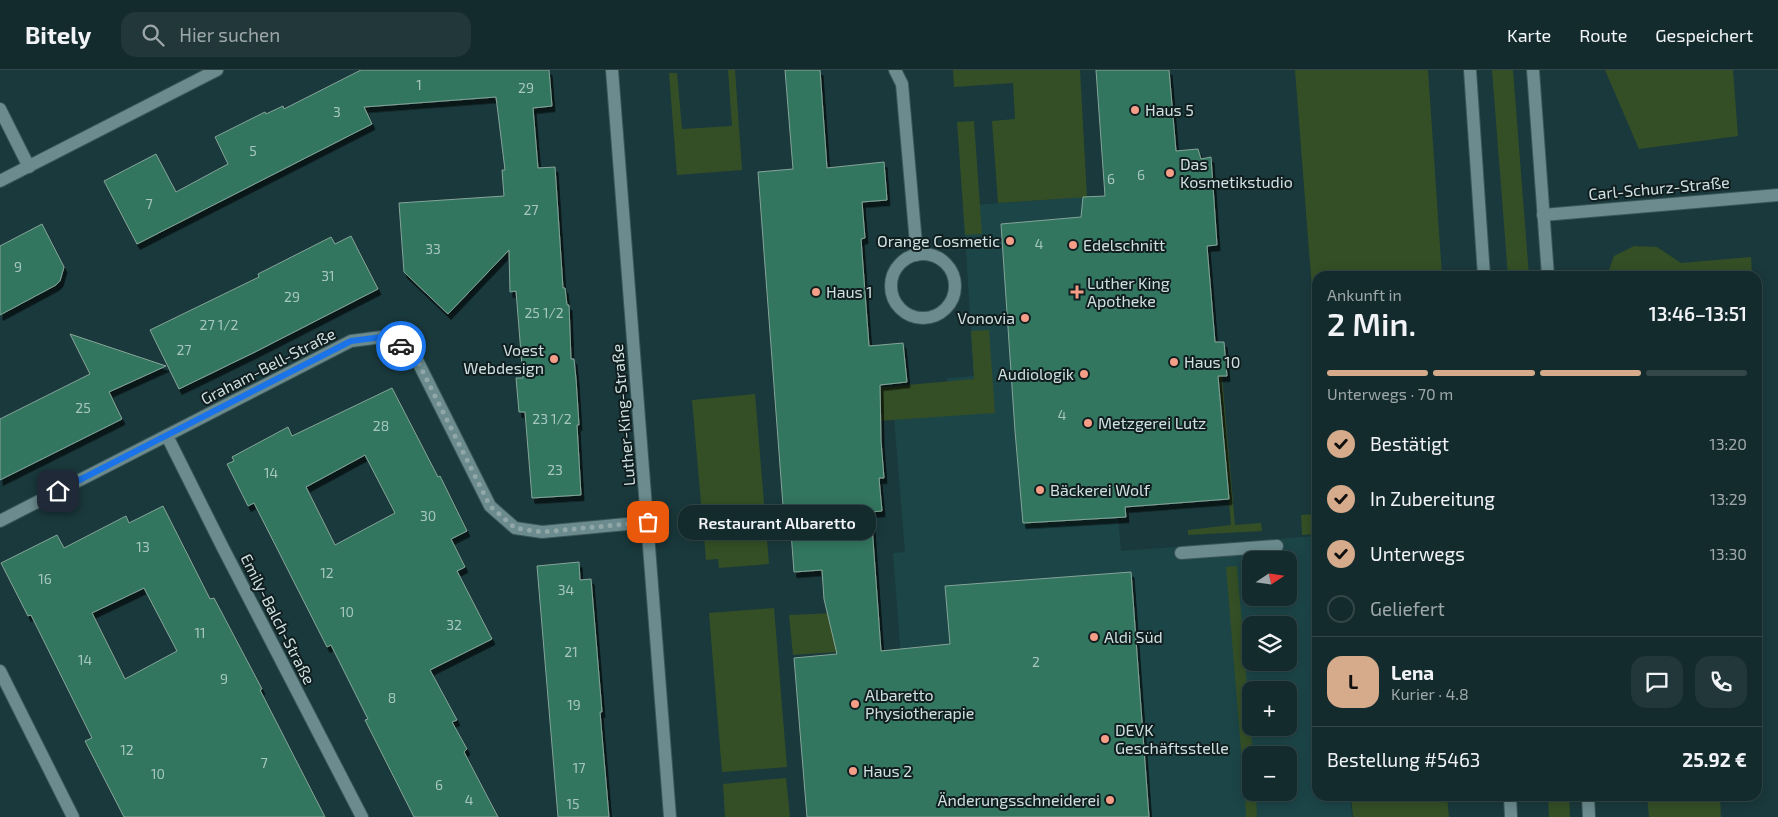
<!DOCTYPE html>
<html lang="de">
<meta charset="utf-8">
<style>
body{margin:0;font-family:"Exo 2",sans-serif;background:#213739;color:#f1f3f6;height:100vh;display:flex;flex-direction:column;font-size:19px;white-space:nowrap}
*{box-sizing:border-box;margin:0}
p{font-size:16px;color:#9da7aa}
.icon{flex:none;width:28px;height:28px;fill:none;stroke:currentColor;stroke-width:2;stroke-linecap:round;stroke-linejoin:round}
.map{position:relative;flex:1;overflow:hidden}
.sheet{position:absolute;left:1312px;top:201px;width:450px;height:530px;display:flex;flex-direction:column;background:#142b2d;border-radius:15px;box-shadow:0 2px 12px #0003,0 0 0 1px #334749}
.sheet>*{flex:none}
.needle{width:32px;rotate:77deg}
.controls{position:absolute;left:1242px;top:481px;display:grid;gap:10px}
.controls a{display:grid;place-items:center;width:55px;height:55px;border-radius:10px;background:#142b2d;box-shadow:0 2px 12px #0003,0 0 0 1px #334749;font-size:25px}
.pin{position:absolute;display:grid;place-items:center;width:42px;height:42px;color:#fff;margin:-21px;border-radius:10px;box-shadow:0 2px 8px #0006}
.courier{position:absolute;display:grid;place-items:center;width:50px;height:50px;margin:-25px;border:4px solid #1a73e8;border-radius:50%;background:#fff;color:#222;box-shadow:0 1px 6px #0007}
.bubble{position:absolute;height:35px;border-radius:15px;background:#142b2d;box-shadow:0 2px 12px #0003,0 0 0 1px #334749;font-size:16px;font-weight:600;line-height:35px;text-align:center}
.summary em{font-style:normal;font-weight:600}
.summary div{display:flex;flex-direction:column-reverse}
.summary{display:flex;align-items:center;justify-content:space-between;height:85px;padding:0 15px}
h1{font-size:32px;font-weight:600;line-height:38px}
.bar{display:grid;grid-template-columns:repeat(4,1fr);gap:8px 5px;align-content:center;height:60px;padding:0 15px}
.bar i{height:6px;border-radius:4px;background:#334749}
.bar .on{background:#d6ab8b}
.bar p{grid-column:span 4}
.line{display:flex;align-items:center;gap:12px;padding:0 15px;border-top:1px solid #334749}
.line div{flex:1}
.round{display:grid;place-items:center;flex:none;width:52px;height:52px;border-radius:15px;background:#213739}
ol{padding:0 15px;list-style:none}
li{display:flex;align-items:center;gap:15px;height:55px}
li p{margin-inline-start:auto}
li .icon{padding:5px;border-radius:50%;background:#d6ab8b;color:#111;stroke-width:4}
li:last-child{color:#9da7aa}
li i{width:28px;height:28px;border:2px solid #334749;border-radius:50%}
header{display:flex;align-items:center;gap:30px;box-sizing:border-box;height:70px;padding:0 25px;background:#142b2d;border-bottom:1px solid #334749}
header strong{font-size:24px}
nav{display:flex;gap:28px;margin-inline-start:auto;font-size:18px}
.search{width:350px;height:45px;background:#213739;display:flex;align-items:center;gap:12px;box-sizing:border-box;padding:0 18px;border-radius:15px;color:#9da7aa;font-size:19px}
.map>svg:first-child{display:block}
.built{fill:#1c4548;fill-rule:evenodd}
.green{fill:#344f26}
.building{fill:#30765f;stroke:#86a498;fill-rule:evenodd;filter:url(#shadow)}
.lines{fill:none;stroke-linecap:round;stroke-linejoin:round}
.service-casing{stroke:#3b5657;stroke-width:14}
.minor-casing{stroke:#3b5657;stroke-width:14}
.secondary-casing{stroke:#3b5657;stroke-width:14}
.service{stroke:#6b8b8e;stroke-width:12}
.minor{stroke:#6b8b8e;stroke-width:12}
.secondary{stroke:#6b8b8e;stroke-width:12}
.done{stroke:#90a6a7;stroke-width:5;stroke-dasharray:0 9}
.route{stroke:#1a73e8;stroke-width:6}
.poi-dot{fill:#f49e87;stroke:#111e1f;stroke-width:2}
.labels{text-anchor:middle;stroke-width:4;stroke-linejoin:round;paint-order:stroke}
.number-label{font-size:14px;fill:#a7c6c0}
.poi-label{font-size:16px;fill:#cfe0e1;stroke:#111e1f;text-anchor:start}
.street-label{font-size:16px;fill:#cfe0e1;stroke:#111e1f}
</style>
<header>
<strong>Bitely</strong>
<div class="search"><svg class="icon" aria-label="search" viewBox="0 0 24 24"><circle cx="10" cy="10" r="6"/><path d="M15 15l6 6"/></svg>Hier suchen</div>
<nav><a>Karte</a><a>Route</a><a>Gespeichert</a></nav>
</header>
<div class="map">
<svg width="1778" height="747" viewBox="0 0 1778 747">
<defs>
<filter id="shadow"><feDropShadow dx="3" dy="5.5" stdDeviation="0" flood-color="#0009"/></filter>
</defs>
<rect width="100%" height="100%" fill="#1a393c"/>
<path class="built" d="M 1091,126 L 1121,481 L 1317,466 L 1318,726 L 1350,726 L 1352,747 L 913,747 L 893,483 L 905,482 L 894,347 L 949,341 L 947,308 L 974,306 L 963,136 ZM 1251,490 L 1289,490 L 1289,528 L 1251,528 ZM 1251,555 L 1289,555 L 1289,592 L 1251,592 ZM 1251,620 L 1289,620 L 1289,658 L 1251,658 ZM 1251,685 L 1289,685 L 1289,722 L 1251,722 Z"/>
<path class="green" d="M 728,0 L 735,0 L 742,100 L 677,105 L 669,3 L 677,3 L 682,59 L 732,56 Z
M 953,0 L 1080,0 L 1087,127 L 998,133 L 992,51 L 1015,49 L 1013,13 L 954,17 Z
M 1295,0 L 1428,0 L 1442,206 L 1318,206 L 1317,284 Z
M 1492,0 L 1513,0 L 1529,206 L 1508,206 Z
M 1605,0 L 1733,0 L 1738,66 L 1639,79 Z
M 974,51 L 982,164 L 965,165 L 957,52 Z
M 1634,176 L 1657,177 L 1681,193 L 1751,187 L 1752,206 L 1607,206 L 1614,186 Z
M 989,260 L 995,343 L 877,351 L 874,318 L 974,309 L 971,261 Z
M 1219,306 L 1222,306 L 1235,455 L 1261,453 L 1262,461 L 1188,465 L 1188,460 L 1231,455 Z
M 755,324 L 769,494 L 719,498 L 718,489 L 706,490 L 692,330 Z
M 1317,444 L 1317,464 L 1302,465 L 1301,445 Z
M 1237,496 L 1253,685 L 1251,685 L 1251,703 L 1243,704 L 1226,497 Z
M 774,538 L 787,697 L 722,702 L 709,543 Z
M 836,543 L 851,581 L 793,585 L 789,545 Z
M 786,708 L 790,747 L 725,747 L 723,714 Z
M 1245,723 L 1256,723 L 1257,747 L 1246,747 Z
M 1351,726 L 1447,726 L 1449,747 L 1353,747 Z
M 1548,726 L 1569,726 L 1570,747 L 1549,747 Z
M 1647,726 L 1720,726 L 1721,747 L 1649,747 Z"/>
<path class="building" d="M 361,0 L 549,0 L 552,36 L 533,38 L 538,98 L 555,97 L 563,218 L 565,218 L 567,235 L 569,235 L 571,289 L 574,289 L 576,309 L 579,355 L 577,355 L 581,425 L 532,428 L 525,342 L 519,342 L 516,308 L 523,308 L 516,221 L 510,222 L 509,180 L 448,244 L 404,202 L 399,133 L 504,126 L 502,100 L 505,100 L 496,27 L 364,37 L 372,54 L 137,174 L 104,111 L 156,84 L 176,122 L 228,94 L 215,67 L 265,42 L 266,44 L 283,36 L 284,39 Z
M 785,0 L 820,0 L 827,98 L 884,92 L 887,130 L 862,132 L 865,168 L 861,169 L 869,276 L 903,273 L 907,312 L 880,315 L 881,371 L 884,408 L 879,408 L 882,441 L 871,442 L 881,581 L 950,574 L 945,516 L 1131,502 L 1149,747 L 807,747 L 794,588 L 837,584 L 824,529 L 822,500 L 794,502 L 790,449 L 784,449 L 758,102 L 793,99 Z
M 1096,0 L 1169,0 L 1176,81 L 1198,79 L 1201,89 L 1211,87 L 1217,175 L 1207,176 L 1215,272 L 1224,272 L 1227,306 L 1218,306 L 1229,429 L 1125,437 L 1126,447 L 1023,453 L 1015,361 L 1001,154 L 1081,147 L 1083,127 L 1105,126 Z
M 42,154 L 64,197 L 60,211 L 56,215 L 0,245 L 0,176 Z
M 351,166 L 378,219 L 255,282 L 179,319 L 150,260 L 259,207 L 258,204 L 331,167 L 335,174 Z
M 70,264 L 166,296 L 109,322 L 122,349 L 0,410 L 0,349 L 90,304 Z
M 392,318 L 438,407 L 440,406 L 467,461 L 451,469 L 465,497 L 457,501 L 492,569 L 430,600 L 457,650 L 452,652 L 467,679 L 464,682 L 498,747 L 414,747 L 365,650 L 368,649 L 331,575 L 327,577 L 254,433 L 248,436 L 227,394 L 234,391 L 232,387 L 288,357 L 292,366 ZM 365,385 L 395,443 L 335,475 L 306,417 Z
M 163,436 L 210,529 L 214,528 L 262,619 L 260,620 L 325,747 L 124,747 L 85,671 L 92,668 L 31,545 L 28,546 L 1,493 L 57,465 L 64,478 L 126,446 L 129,453 ZM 144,518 L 177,581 L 125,609 L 92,543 Z
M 579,492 L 580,510 L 591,509 L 602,642 L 600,642 L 609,747 L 558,747 L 537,496 Z"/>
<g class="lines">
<g class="service-casing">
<path id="service" d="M 895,0 L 902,14 L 917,185
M891 216a32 32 0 1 1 64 0a32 32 0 1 1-64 0Z
M 1181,483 L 1277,476"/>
</g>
<g class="minor-casing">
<path id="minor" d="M 612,0 L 670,747
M 0,39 L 29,97
M 0,111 L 217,0
M 1543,145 L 1778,125
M 167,366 L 222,476 L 362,747
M 0,451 L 351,271 L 382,267 L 412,280 L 490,436 L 515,458 L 542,462 L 648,452
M 0,601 L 73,747"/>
</g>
<g class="secondary-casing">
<path id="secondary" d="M 1470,0 L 1484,206
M 1533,0 L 1548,206
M 1510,726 L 1511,747
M 1588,726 L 1589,747"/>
</g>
<use href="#service" class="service"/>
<use href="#minor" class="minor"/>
<use href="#secondary" class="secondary"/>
</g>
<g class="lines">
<path class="done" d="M 401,276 L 412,280 L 490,436 L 515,458 L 542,462 L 648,452"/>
<path class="route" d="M 58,421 L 351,271 L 382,267 L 401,276"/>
</g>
<g class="poi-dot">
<circle cx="1135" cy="40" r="5"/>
<circle cx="1170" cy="103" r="5"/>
<circle cx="1010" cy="171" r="5"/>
<circle cx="1073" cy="175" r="5"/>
<circle cx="816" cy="222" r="5"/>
<path d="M1074.5 214.5h5v5h5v5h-5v5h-5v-5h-5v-5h5z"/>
<circle cx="1025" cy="248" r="5"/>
<circle cx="554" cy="289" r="5"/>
<circle cx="1174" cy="292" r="5"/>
<circle cx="1084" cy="304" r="5"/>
<circle cx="1088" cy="353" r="5"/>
<circle cx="1040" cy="420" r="5"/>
<circle cx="1094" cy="567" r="5"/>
<circle cx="855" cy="634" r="5"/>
<circle cx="1105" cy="669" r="5"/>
<circle cx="853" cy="701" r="5"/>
<circle cx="1110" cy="730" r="5"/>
</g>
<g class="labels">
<g class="number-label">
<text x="419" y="20">1</text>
<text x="526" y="23">29</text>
<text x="337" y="47">3</text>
<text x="253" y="86">5</text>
<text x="1141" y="110">6</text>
<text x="1111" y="114">6</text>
<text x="149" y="139">7</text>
<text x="531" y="145">27</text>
<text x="1039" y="179">4</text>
<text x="433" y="184">33</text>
<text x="18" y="202">9</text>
<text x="328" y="211">31</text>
<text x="292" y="232">29</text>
<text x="544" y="248">25 1/2</text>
<text x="219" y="260">27 1/2</text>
<text x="184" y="285">27</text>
<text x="83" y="343">25</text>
<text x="1062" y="350">4</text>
<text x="552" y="354">23 1/2</text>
<text x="381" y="361">28</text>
<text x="555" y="405">23</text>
<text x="271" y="408">14</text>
<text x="428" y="451">30</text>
<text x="143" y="482">13</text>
<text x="327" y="508">12</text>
<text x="45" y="514">16</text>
<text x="566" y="525">34</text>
<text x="347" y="547">10</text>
<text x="454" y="560">32</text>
<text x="200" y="568">11</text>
<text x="571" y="587">21</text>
<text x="85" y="595">14</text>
<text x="1036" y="597">2</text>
<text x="224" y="614">9</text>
<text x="392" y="633">8</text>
<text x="574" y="640">19</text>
<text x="127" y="685">12</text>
<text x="264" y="698">7</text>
<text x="579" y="703">17</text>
<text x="158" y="709">10</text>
<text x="439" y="720">6</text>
<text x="469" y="735">4</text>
<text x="573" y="739">15</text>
</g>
<g class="poi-label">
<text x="1145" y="46">Haus 5</text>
<text x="1180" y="100">Das<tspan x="1180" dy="18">Kosmetikstudio</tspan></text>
<text x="1000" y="177" text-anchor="end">Orange Cosmetic</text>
<text x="1083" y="181">Edelschnitt</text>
<text x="1087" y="219">Luther King<tspan x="1087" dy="18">Apotheke</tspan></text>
<text x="826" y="228">Haus 1</text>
<text x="1015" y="254" text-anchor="end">Vonovia</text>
<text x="544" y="286" text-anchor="end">Voest<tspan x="544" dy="18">Webdesign</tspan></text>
<text x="1184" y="298">Haus 10</text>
<text x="1074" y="310" text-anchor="end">Audiologik</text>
<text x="1098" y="359">Metzgerei Lutz</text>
<text x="1050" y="426">Bäckerei Wolf</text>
<text x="1104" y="573">Aldi Süd</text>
<text x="865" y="631">Albaretto<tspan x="865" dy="18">Physiotherapie</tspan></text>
<text x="1115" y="666">DEVK<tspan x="1115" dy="18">Geschäftsstelle</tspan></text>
<text x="863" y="707">Haus 2</text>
<text x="1100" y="736" text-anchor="end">Änderungsschneiderei</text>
</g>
<g class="street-label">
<text transform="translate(1659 118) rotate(-5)" y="6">Carl-Schurz-Straße</text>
<text transform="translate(268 296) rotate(-27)" y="6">Graham-Bell-Straße</text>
<text transform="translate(623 345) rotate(-95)" y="6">Luther-King-Straße</text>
<text transform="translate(278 549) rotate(63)" y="6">Emily-Balch-Straße</text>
</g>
</g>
</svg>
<div class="controls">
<a><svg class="needle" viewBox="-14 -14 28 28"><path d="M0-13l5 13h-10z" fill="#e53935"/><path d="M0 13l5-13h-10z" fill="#9da7aa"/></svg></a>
<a><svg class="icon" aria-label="layers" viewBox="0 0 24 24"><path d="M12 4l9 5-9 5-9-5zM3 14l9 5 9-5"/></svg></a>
<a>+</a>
<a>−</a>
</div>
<div class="pin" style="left:648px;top:452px;background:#ea580c"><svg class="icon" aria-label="bag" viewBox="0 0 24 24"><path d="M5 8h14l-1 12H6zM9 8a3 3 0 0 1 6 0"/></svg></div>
<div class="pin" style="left:58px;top:421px;background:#1f2937"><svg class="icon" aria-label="home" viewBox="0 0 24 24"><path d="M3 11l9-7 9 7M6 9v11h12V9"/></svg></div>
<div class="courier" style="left:401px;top:276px"><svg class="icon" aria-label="car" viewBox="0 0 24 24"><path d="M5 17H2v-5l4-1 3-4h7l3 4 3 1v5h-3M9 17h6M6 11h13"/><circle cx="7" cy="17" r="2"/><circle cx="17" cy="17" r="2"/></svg></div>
<div class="bubble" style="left:678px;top:435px;width:198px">Restaurant Albaretto</div>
<section class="sheet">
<div class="summary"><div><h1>2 Min.</h1><p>Ankunft in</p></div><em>13:46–13:51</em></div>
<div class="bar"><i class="on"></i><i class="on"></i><i class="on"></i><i></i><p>Unterwegs · 70 m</p></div>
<ol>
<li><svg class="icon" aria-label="check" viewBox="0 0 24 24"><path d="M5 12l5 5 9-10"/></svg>Bestätigt<p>13:20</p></li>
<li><svg class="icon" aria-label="check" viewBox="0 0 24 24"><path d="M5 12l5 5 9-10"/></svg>In Zubereitung<p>13:29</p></li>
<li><svg class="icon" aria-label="check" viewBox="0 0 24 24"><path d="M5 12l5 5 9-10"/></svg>Unterwegs<p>13:30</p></li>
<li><i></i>Geliefert</li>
</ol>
<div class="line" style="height:90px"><b class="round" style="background:#d6ab8b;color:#111">L</b><div><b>Lena</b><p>Kurier · 4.8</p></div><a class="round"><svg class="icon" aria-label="chat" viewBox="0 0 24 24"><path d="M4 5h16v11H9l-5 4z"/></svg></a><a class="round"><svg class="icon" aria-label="phone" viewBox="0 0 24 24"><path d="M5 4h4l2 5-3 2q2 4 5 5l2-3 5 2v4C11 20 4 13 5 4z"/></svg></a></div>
<div class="line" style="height:65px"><div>Bestellung #5463</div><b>25.92 €</b></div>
</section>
</div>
